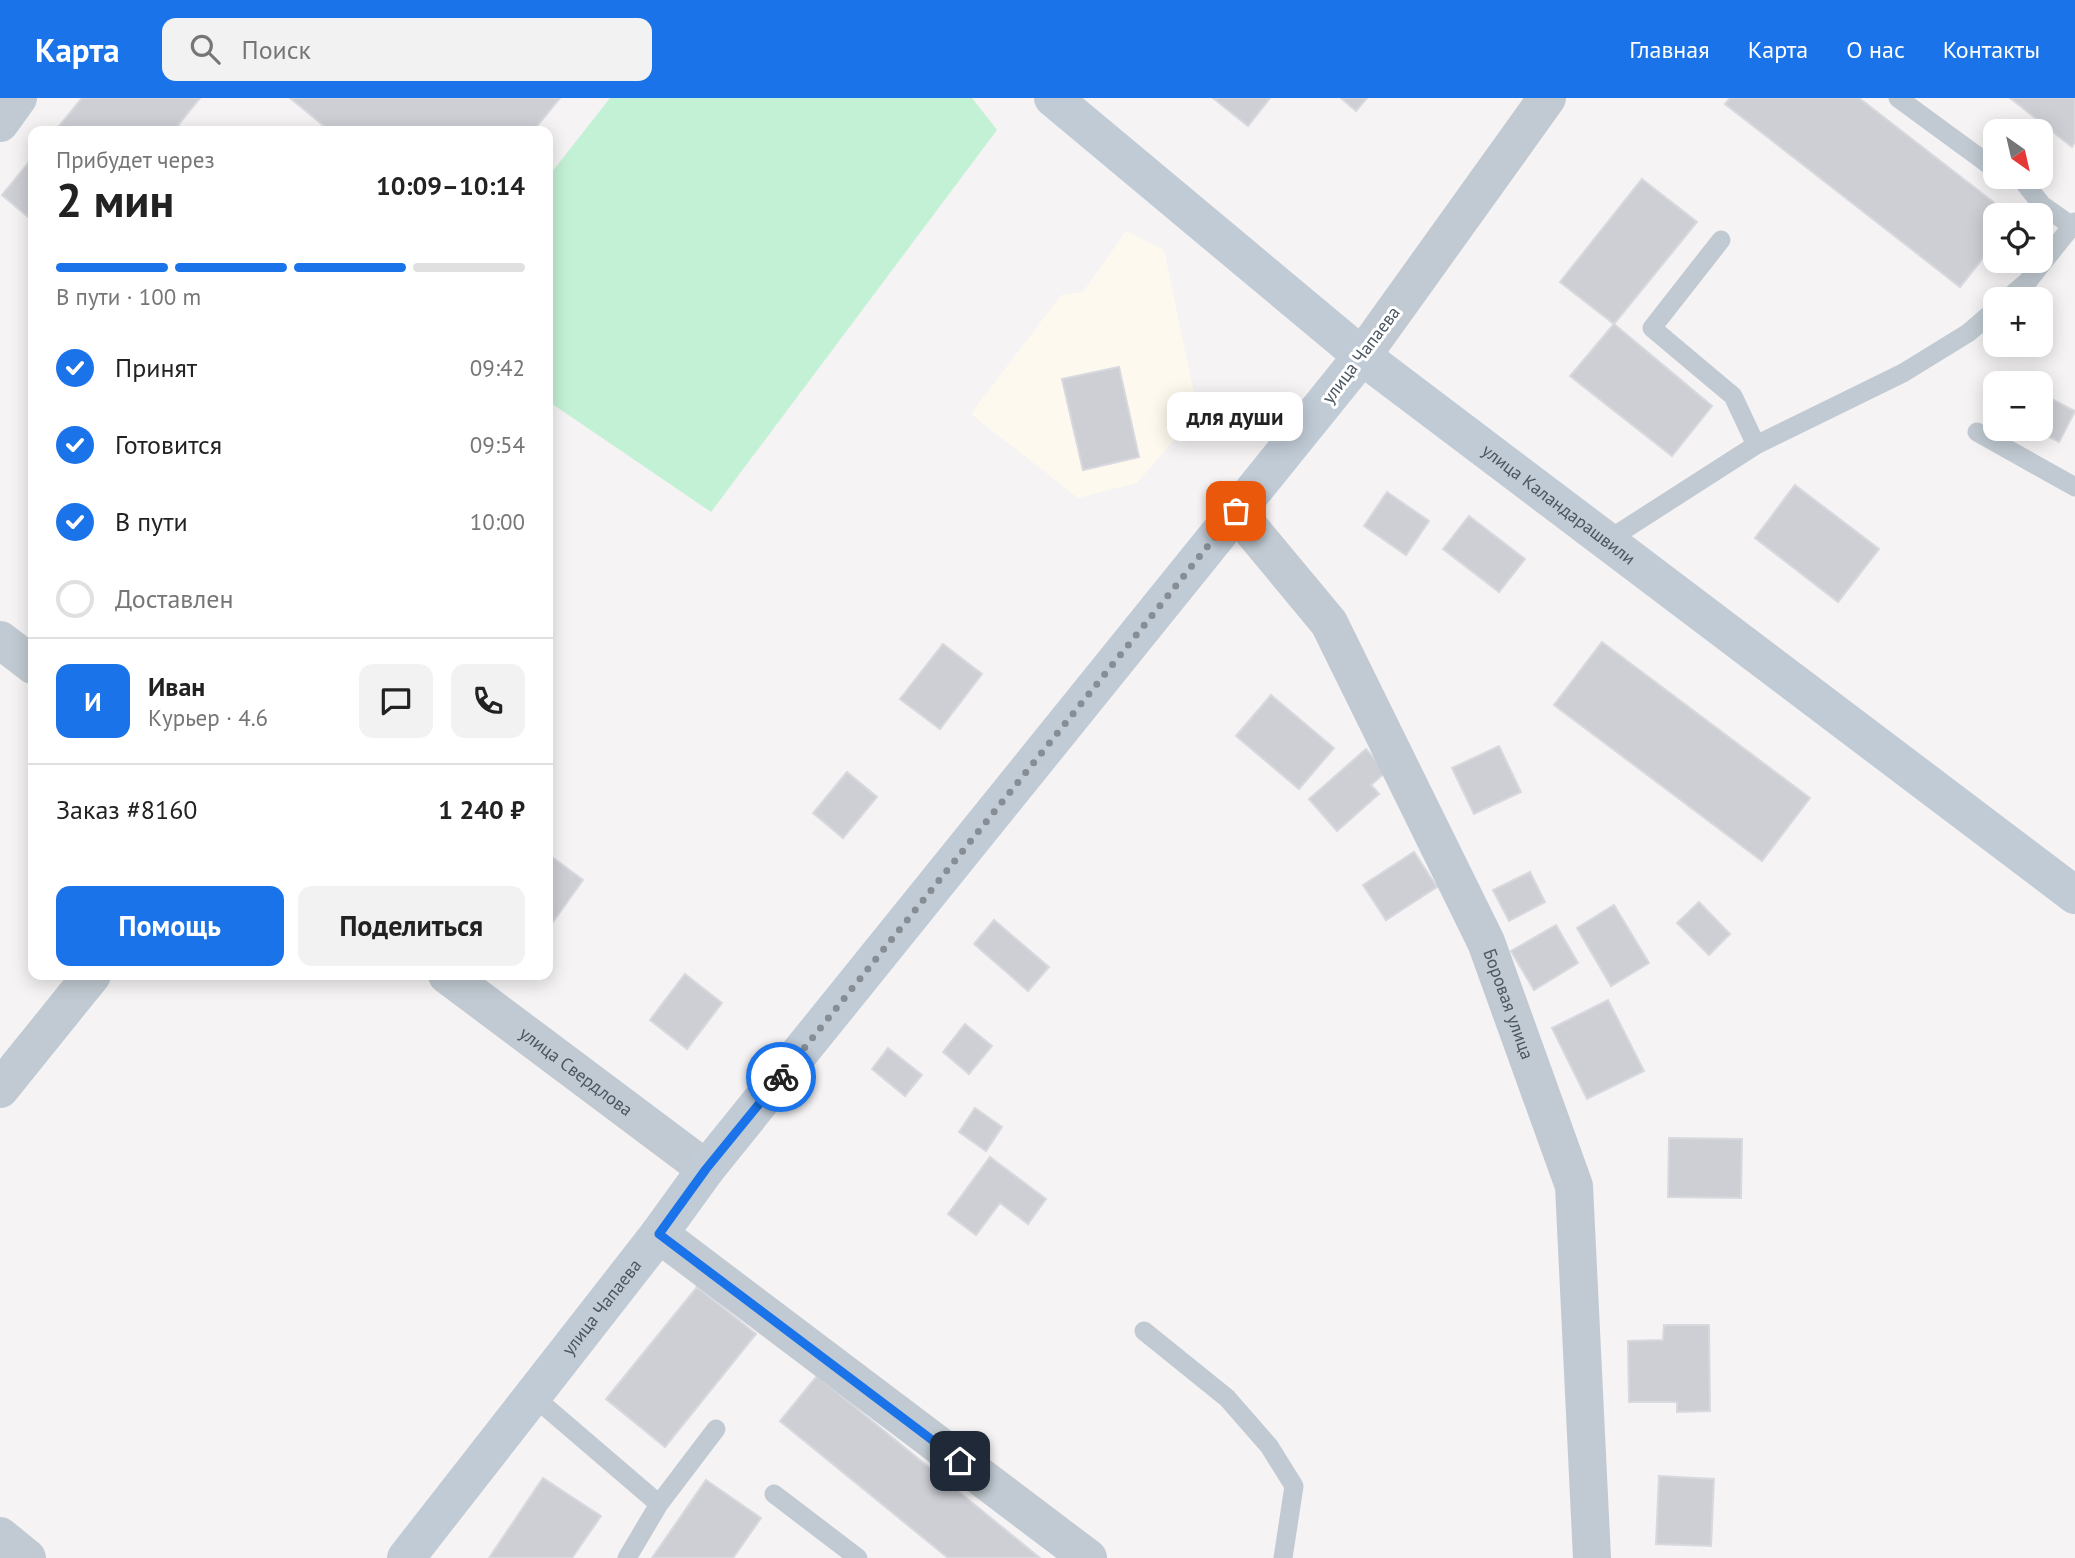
<!DOCTYPE html>
<html lang="ru">
<meta charset="utf-8">
<style>
body{margin:0;font-family:"PT Sans",sans-serif;background:#f2f2f2;color:#222;height:100vh;display:flex;flex-direction:column;font-size:26px;white-space:nowrap}
*{box-sizing:border-box;margin:0}
p{font-size:23px;color:#767676}
.icon{flex:none;width:38px;height:38px;fill:none;stroke:currentColor;stroke-width:2;stroke-linecap:round;stroke-linejoin:round}
.map{position:relative;flex:1;overflow:hidden}
.sheet{position:absolute;left:28px;top:28px;width:525px;height:854px;display:flex;flex-direction:column;background:#fff;border-radius:14px;box-shadow:0 4px 18px #0003}
.sheet>*{flex:none}
.needle{width:46px;rotate:146deg}
.buttons{position:absolute;left:1983px;top:21px;display:grid;gap:14px}
.buttons a{display:grid;place-items:center;width:70px;height:70px;border-radius:14px;background:#fff;box-shadow:0 4px 18px #0003;font-size:35px}
.pin{position:absolute;display:grid;place-items:center;width:60px;height:60px;color:#fff;margin:-30px;border-radius:14px;box-shadow:0 4px 10px #0006}
.courier{position:absolute;display:grid;place-items:center;width:70px;height:70px;margin:-35px;border:5px solid #1a73e8;border-radius:50%;background:#fff;color:#222;box-shadow:0 2px 9px #0007}
.bubble{position:absolute;height:49px;border-radius:14px;background:#fff;box-shadow:0 4px 18px #0003;font-size:23px;font-weight:800;line-height:49px;text-align:center}
.overview em{font-style:normal;font-weight:800}
.overview div{display:flex;flex-direction:column-reverse}
.overview{display:flex;align-items:center;justify-content:space-between;height:119px;padding:0 28px}
h1{font-size:46px;font-weight:800;line-height:52px}
.bar{display:grid;grid-template-columns:repeat(4,1fr);gap:10px 7px;align-content:center;height:84px;padding:0 28px}
.bar i{height:9px;border-radius:5px;background:#e0e0e0}
.bar .current{background:#1a73e8}
.bar p{grid-column:span 4}
.line{display:flex;align-items:center;gap:18px;padding:0 28px;border-top:2px solid #e0e0e0}
.line div{flex:1}
.round{display:grid;place-items:center;flex:none;width:74px;height:74px;border-radius:14px;background:#f2f2f2}
ol{padding:0 28px;list-style:none}
li{display:flex;align-items:center;gap:21px;height:77px}
li p{margin-inline-start:auto}
li .icon{padding:7px;border-radius:50%;background:#1a73e8;color:#fff;stroke-width:4}
li:last-child{color:#767676}
li i{width:38px;height:38px;border:4px solid #e0e0e0;border-radius:50%}
.primary-button{display:flex;gap:14px;margin-top:auto;padding:14px 28px}
.primary-button a{flex:1;height:80px;border-radius:14px;background:#1a73e8;color:#fff;font-size:28px;font-weight:800;line-height:80px;text-align:center}
.primary-button a+a{background:#f2f2f2;color:#222}
header{display:flex;align-items:center;gap:42px;box-sizing:border-box;height:98px;padding:0 35px;background:#1a73e8;color:#fff}
header strong{font-size:33px}
nav{display:flex;gap:38px;margin-inline-start:auto;font-size:24px}
.search{width:490px;height:63px;background:#f2f2f2;display:flex;align-items:center;gap:18px;box-sizing:border-box;padding:0 24px;border-radius:14px;color:#767676;font-size:26px}
.map>svg:first-child{display:block}
.commercial{fill:#fdf9ef}
.green{fill:#c3f1d5}
.building{fill:#cdcfd5;stroke:#d7d9de;stroke-width:2}
.lines{fill:none;stroke-linecap:round;stroke-linejoin:round}
.service{stroke:#c1cad2;stroke-width:19}
.minor{stroke:#c1cad2;stroke-width:38}
.secondary{stroke:#c1cbd6;stroke-width:38}
.done{stroke:#868d94;stroke-width:7;stroke-dasharray:0 12.6}
.route{stroke:#1a73e8;stroke-width:9}
.labels{text-anchor:middle;stroke-width:6;stroke-linejoin:round;paint-order:stroke}
.street-label{font-size:18px;fill:#4a5661;stroke:#fff}
</style>
<header>
<strong>Карта</strong>
<div class="search"><svg class="icon" aria-label="search" viewBox="0 0 24 24"><circle cx="10" cy="10" r="6"/><path d="M15 15l6 6"/></svg>Поиск</div>
<nav><a>Главная</a><a>Карта</a><a>О нас</a><a>Контакты</a></nav>
</header>
<div class="map">
<svg width="2075" height="1460" viewBox="0 0 2075 1460">
<rect width="100%" height="100%" fill="#f5f3f3"/>
<path class="commercial" d="M 1126,133 L 1164,152 L 1198,314 L 1137,385 L 1078,400 L 971,316 L 1061,197 L 1083,194 Z"/>
<path class="green" d="M 610,0 L 972,0 L 997,32 L 711,414 L 548,303 L 548,79 Z"/>
<path class="building" d="M 82,0 L 200,0 L 178,27 L 185,33 L 55,33 Z
M 290,0 L 560,0 L 533,33 L 330,33 Z
M 1213,0 L 1270,0 L 1248,28 Z
M 1341,0 L 1367,0 L 1356,13 Z
M 1730,0 L 1859,0 L 2010,117 L 1995,117 L 1995,145 L 1960,189 L 1725,6 Z
M 2010,0 L 2075,0 L 2075,44 L 2072,49 Z
M 33,59 L 33,123 L 2,97 Z
M 1642,81 L 1697,124 L 1614,226 L 1560,184 Z
M 1614,226 L 1712,308 L 1672,358 L 1570,278 Z
M 1119,269 L 1139,359 L 1083,372 L 1062,281 Z
M 2040,295 L 2075,313 L 2059,344 L 2034,331 L 2040,331 Z
M 1795,387 L 1879,451 L 1838,504 L 1755,440 Z
M 1387,394 L 1429,423 L 1406,457 L 1364,428 Z
M 1469,418 L 1525,461 L 1499,494 L 1443,451 Z
M 1602,544 L 1810,700 L 1762,763 L 1554,607 Z
M 943,546 L 982,576 L 940,631 L 900,601 Z
M 1271,597 L 1334,650 L 1299,691 L 1236,638 Z
M 1499,648 L 1521,694 L 1474,716 L 1452,670 Z
M 1366,651 L 1386,674 L 1371,687 L 1379,696 L 1337,733 L 1309,701 Z
M 847,674 L 877,699 L 843,740 L 813,715 Z
M 1414,754 L 1437,789 L 1386,822 L 1363,787 Z
M 548,756 L 583,782 L 548,831 Z
M 1530,774 L 1545,804 L 1509,823 L 1493,792 Z
M 1699,804 L 1730,836 L 1709,857 L 1677,825 Z
M 1614,807 L 1649,865 L 1611,888 L 1577,830 Z
M 994,822 L 1049,869 L 1028,893 L 974,846 Z
M 1556,827 L 1578,865 L 1534,892 L 1511,853 Z
M 685,876 L 722,905 L 687,951 L 650,922 Z
M 1608,902 L 1644,973 L 1587,1001 L 1552,930 Z
M 965,926 L 992,948 L 969,976 L 943,954 Z
M 888,950 L 922,977 L 905,998 L 872,971 Z
M 975,1010 L 1002,1029 L 986,1053 L 959,1034 Z
M 1669,1040 L 1742,1041 L 1741,1100 L 1668,1099 Z
M 990,1059 L 1046,1101 L 1028,1126 L 1000,1105 L 976,1137 L 948,1116 Z
M 697,1189 L 756,1236 L 665,1349 L 606,1301 Z
M 1664,1227 L 1709,1227 L 1710,1313 L 1677,1314 L 1677,1304 L 1629,1304 L 1628,1243 L 1663,1242 Z
M 817,1278 L 1040,1460 L 948,1460 L 780,1323 Z
M 1659,1378 L 1714,1381 L 1711,1448 L 1656,1446 Z
M 543,1380 L 601,1418 L 572,1460 L 489,1460 Z
M 706,1382 L 761,1420 L 733,1460 L 652,1460 Z"/>
<g class="lines">
<path class="service" d="M 1898,0 L 1995,71
M 2011,79 L 2023,83 L 2042,107 L 2072,128 L 2075,124
M 1721,142 L 1652,230 L 1733,298 L 1756,347
M 2007,201 L 2028,183 L 2072,128
M 1977,334 L 2075,389
M 1608,442 L 1756,347 L 1903,275 L 1968,235 L 1995,212
M 1144,1233 L 1227,1300 L 1269,1348 L 1294,1388 L 1283,1460
M 533,1298 L 659,1406 L 627,1460
M 774,1396 L 858,1460
M 659,1406 L 716,1331"/>
<g class="minor">
<path d="M 0,25 L 18,0"/>
<path d="M 1362,258 L 1547,0"/>
<path id="s1" d="M 1236,413 L 1329,525 L 1486,844 L 1574,1088 L 1592,1460"/>
<path d="M 0,542 L 33,567"/>
<path id="s2" d="M 447,877 L 706,1071"/>
<path d="M 0,991 L 92,877"/>
<path d="M 659,1136 L 1088,1460"/>
<path d="M 0,1438 L 27,1460"/>
</g>
<g class="secondary">
<path id="s3" d="M 1053,0 L 1362,258 L 2075,797"/>
<path id="s4" d="M 406,1460 L 659,1136 L 706,1071 L 1362,258"/>
</g>
</g>
<g class="lines">
<path class="done" d="M 781,979 L 1236,413"/>
<path class="route" d="M 781,979 L 706,1071 L 659,1136 L 960,1363"/>
</g>
<g class="labels">
<g class="street-label">
<text transform="translate(1361 257) rotate(-53)" y="6">улица Чапаева</text>
<text dy="6" stroke="none"><textPath href="#s3" startOffset="649">улица Каландарашвили</textPath></text>
<text dy="6" stroke="none"><textPath href="#s1" startOffset="567">Боровая улица</textPath></text>
<text dy="6" stroke="none"><textPath href="#s2" startOffset="161">улица Свердлова</textPath></text>
<text dy="6" stroke="none"><textPath href="#s4" startOffset="318">улица Чапаева</textPath></text>
</g>
</g>
</svg>
<div class="buttons">
<a><svg class="needle" viewBox="-14 -14 28 28"><path d="M0-13l5 13h-10z" fill="#e53935"/><path d="M0 13l5-13h-10z" fill="#767676"/></svg></a>
<a><svg class="icon" aria-label="locate" viewBox="0 0 24 24"><circle cx="12" cy="12" r="6"/><path d="M12 2v4M12 18v4M2 12h4M18 12h4"/></svg></a>
<a>+</a>
<a>−</a>
</div>
<div class="pin" style="left:1236px;top:413px;background:#ea580c"><svg class="icon" aria-label="bag" viewBox="0 0 24 24"><path d="M5 8h14l-1 12H6zM9 8a3 3 0 0 1 6 0"/></svg></div>
<div class="pin" style="left:960px;top:1363px;background:#1f2937"><svg class="icon" aria-label="home" viewBox="0 0 24 24"><path d="M3 11l9-7 9 7M6 9v11h12V9"/></svg></div>
<div class="courier" style="left:781px;top:979px"><svg class="icon" aria-label="bike" viewBox="0 0 24 24"><circle cx="6" cy="16" r="4"/><circle cx="18" cy="16" r="4"/><path d="M6 16l4-8h5l3 8M10 8l3 8H6M13 5h3"/></svg></div>
<div class="bubble" style="left:1167px;top:294px;width:136px">для души</div>
<section class="sheet">
<div class="overview"><div><h1>2 мин</h1><p>Прибудет через</p></div><em>10:09–10:14</em></div>
<div class="bar"><i class="current"></i><i class="current"></i><i class="current"></i><i></i><p>В пути · 100 m</p></div>
<ol>
<li><svg class="icon" aria-label="check" viewBox="0 0 24 24"><path d="M5 12l5 5 9-10"/></svg>Принят<p>09:42</p></li>
<li><svg class="icon" aria-label="check" viewBox="0 0 24 24"><path d="M5 12l5 5 9-10"/></svg>Готовится<p>09:54</p></li>
<li><svg class="icon" aria-label="check" viewBox="0 0 24 24"><path d="M5 12l5 5 9-10"/></svg>В пути<p>10:00</p></li>
<li><i></i>Доставлен</li>
</ol>
<div class="line" style="height:126px"><b class="round" style="background:#1a73e8;color:#fff">И</b><div><b>Иван</b><p>Курьер · 4.6</p></div><a class="round"><svg class="icon" aria-label="chat" viewBox="0 0 24 24"><path d="M4 5h16v11H9l-5 4z"/></svg></a><a class="round"><svg class="icon" aria-label="phone" viewBox="0 0 24 24"><path d="M5 4h4l2 5-3 2q2 4 5 5l2-3 5 2v4C11 20 4 13 5 4z"/></svg></a></div>
<div class="line" style="height:91px"><div>Заказ #8160</div><b>1 240 ₽</b></div>
<div class="primary-button"><a>Помощь</a><a>Поделиться</a></div>
</section>
</div>
